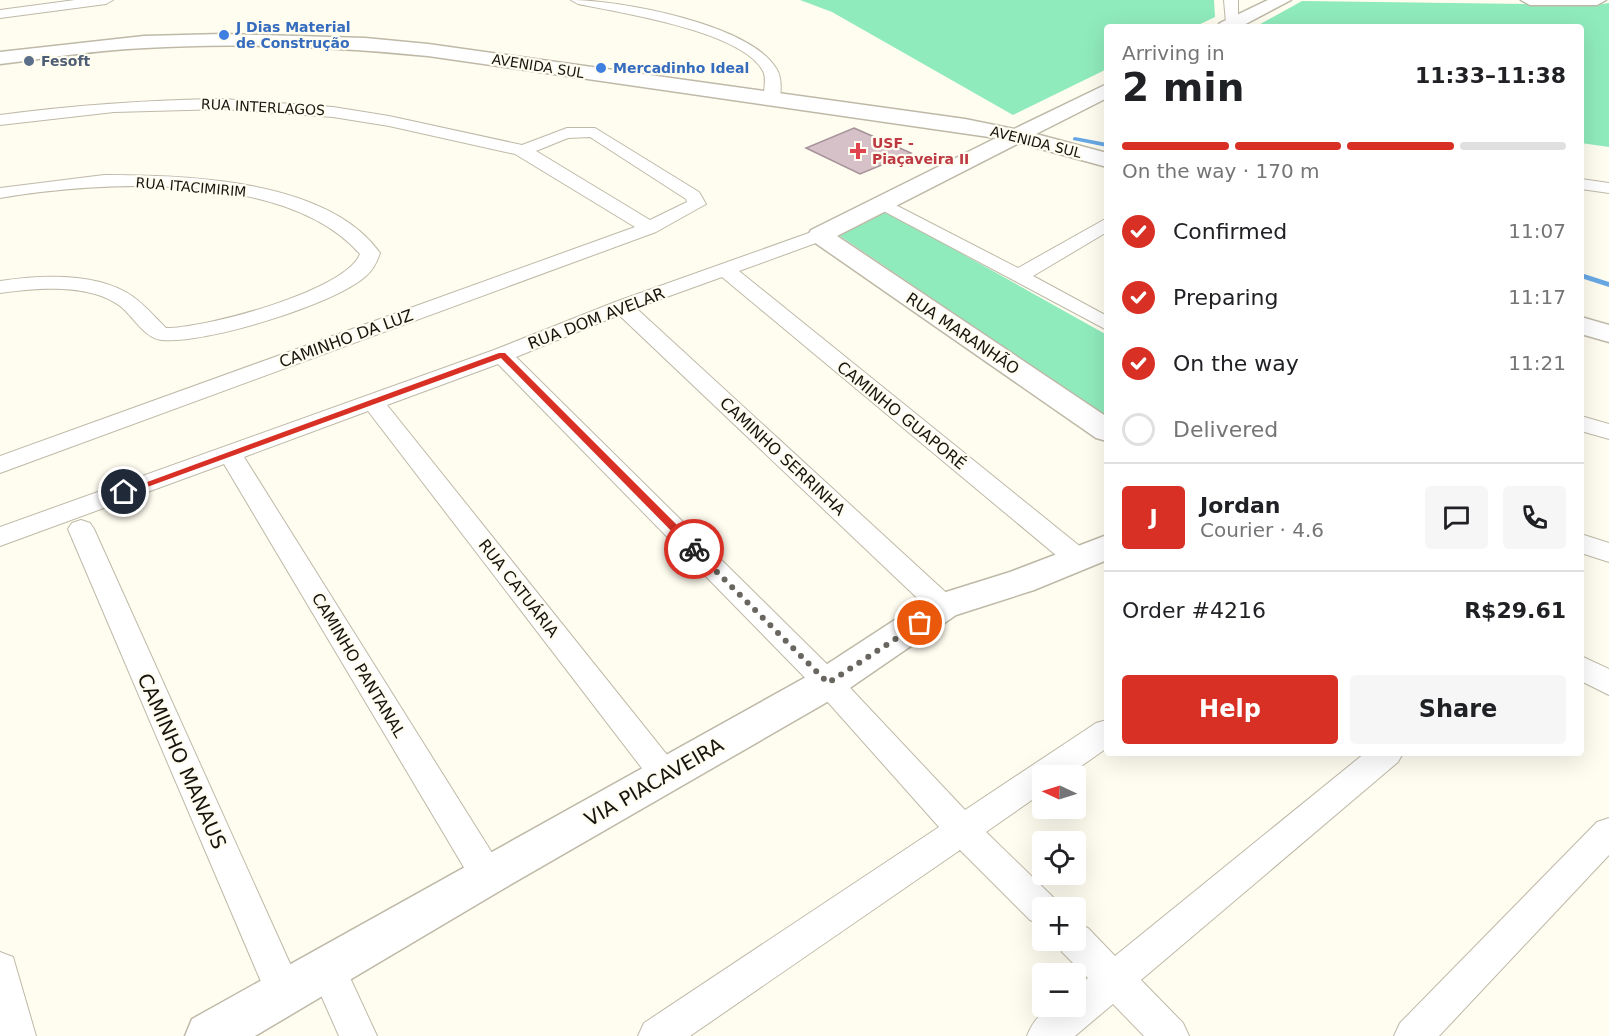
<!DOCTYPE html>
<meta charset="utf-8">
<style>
body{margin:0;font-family:"DejaVu Sans",sans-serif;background:#f6f6f6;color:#202124;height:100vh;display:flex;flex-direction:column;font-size:22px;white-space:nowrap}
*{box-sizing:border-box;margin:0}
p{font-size:20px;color:#757577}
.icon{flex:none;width:33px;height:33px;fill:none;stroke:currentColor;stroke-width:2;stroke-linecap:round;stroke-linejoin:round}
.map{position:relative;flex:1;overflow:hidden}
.side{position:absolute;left:1104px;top:24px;width:480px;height:732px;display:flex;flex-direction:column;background:#fff;border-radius:6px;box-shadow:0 6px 24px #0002}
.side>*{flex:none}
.needle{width:39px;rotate:274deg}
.buttons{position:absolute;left:1032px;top:765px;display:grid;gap:12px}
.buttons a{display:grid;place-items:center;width:54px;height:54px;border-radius:6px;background:#fff;box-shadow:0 6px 24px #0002;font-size:30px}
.pin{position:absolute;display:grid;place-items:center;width:51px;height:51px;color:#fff;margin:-26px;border:3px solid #fff;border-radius:50%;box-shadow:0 2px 6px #0007}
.courier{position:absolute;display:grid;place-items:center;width:60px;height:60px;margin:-30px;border:4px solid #d93025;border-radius:50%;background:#fff;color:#222;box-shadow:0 2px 8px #0007}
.headline em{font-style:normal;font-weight:800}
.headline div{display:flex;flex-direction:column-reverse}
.headline{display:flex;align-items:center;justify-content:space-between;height:102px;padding:0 18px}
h1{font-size:39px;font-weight:800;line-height:45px}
.bar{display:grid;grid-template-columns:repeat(4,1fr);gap:9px 6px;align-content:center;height:72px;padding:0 18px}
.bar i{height:8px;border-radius:4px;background:#e0e0e0}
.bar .selected{background:#d93025}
.bar p{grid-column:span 4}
.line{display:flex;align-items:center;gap:15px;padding:0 18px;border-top:2px solid #e0e0e0}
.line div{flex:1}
.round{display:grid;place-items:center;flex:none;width:63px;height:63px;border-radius:6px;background:#f6f6f6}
ol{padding:0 18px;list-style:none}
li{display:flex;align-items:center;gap:18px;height:66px}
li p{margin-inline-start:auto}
li .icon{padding:6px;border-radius:50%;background:#d93025;color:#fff;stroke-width:4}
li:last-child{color:#757577}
li i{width:33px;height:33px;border:3px solid #e0e0e0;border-radius:50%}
.action{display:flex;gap:12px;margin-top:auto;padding:12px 18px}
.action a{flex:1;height:69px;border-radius:6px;background:#d93025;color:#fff;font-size:24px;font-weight:800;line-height:69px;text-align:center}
.action a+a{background:#f6f6f6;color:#202124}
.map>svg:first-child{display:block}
.green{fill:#8febbc}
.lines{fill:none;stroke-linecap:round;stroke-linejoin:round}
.stream{fill:#67a8e4;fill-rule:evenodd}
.building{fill:#d7c1c8;stroke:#a69299;stroke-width:1.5}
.street-casing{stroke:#beb9a7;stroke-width:2}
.secondary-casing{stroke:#beb9a7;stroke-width:3}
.street{fill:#fff;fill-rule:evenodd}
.secondary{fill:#fff;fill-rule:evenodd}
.route{fill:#d93025}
.done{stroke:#68665e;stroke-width:6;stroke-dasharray:0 10.8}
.shop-dot{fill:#3f7fe0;stroke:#fffcf0;stroke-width:2}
.service-dot{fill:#5c6f8a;stroke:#fffcf0;stroke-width:2}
.health-dot{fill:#e0444e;stroke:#fffcf0;stroke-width:2}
.labels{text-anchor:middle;stroke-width:4.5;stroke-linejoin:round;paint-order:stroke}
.far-shop-label{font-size:14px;font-weight:bold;fill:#366cbe;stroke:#fffcf0;text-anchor:start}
.far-service-label{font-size:14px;font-weight:bold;fill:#4e5e75;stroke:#fffcf0;text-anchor:start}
.far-street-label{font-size:14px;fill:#17150f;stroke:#fffcf0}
.far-health-label{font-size:14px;font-weight:bold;fill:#be3a42;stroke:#fffcf0;text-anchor:start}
.street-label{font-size:16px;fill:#17150f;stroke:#fffcf0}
.near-street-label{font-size:20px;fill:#17150f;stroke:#fffcf0}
</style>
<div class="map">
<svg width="1609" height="1036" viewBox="0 0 1609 1036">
<rect width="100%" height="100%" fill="#fffcf0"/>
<path class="green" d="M 800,0 L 1214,0 L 1215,17 L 1194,27 L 1107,27 L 1107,69 L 1013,115 L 832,12 Z
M 1302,1 L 1595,5 L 1609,3 L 1609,147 L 1581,143 L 1581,27 L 1255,27 Z
M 884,210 L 1107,335 L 1107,417 L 837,234 Z"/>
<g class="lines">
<path class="stream" d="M 1075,137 L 1107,143 L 1107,147 L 1073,140 L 1073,138 Z
M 1581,273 L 1609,282 L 1609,287 L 1581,278 Z"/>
</g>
<path class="building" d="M 854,128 L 911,153 L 860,174 L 806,148 Z"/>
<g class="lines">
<g class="street-casing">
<path id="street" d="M 75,0 L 113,0 L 106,4 L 0,18 L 0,10 Z
M 571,0 C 620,0 749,24 776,68 C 782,77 781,88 780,99 L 772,104 L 766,102 C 761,93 768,81 763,71 C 742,31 621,13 578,4 Z
M 1224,0 L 1238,0 L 1238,26 L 1228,26 L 1226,23 Z
M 223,99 L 333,107 L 389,116 L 522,145 L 567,128 L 595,128 L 699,192 L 706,204 L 656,232 L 0,473 L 0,456 L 635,227 L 515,154 L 389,126 L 333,117 L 223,109 L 114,112 L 0,125 L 0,115 C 75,105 148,100 223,99 ZM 590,137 L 686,199 L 687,202 L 650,220 L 536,151 L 568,138 Z
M 104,175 C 186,175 328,179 380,253 C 377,262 373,270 366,276 C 334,305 204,344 162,340 C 145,339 133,316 120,306 C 89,283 37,288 0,293 L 0,281 C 40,275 97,272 132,296 C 145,305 155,317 166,328 C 206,328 346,291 360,254 C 286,170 101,181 0,198 L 0,188 Z
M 1581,179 L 1609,183 L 1609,193 L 1581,189 Z
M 882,198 L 1018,268 L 1107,218 L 1107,232 L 1033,276 L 1107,316 L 1107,330 L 876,207 L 873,203 L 876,199 Z
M 820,229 L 827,231 L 829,235 L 827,239 L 739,271 L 1087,552 L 1091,559 L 1087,566 L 1078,568 L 1069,566 L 722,277 L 636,308 L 953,599 L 957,606 L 953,613 L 943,616 L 933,613 L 619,315 L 516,357 L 838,675 L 965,810 L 1096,723 L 1107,720 L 1107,748 L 1067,776 L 1042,776 L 1042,793 L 986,832 L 1054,898 L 1059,908 L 1042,908 L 1042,925 L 1030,920 L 960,850 L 690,1036 L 638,1036 L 644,1023 L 939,827 L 818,691 L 498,364 L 387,405 L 676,766 L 681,775 L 676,784 L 665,788 L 654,784 L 368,411 L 244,457 L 499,864 L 504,875 L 499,886 L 487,890 L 475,886 L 224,464 L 0,546 L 0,527 L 494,350 L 615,302 Z
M 1581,416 L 1609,424 L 1609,439 L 1581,431 Z
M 81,520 L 90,523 L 94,529 L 297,979 L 302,992 L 297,1005 L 284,1010 L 271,1005 L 68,529 L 72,523 Z
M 1581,534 L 1609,543 L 1609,562 L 1581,553 Z
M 1581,656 L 1609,669 L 1609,695 L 1581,681 Z
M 1365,753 L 1403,753 L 1398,762 L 1141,980 L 1183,1023 L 1189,1036 L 1144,1036 L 1113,1004 L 1075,1036 L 1027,1036 C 1037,1011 1050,1006 1076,1006 L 1076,988 L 1088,978 L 1062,952 L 1058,940 L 1076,940 L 1076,923 L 1088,928 L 1115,956 Z
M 1609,818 L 1609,855 L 1439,1036 L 1394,1036 L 1400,1023 L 1597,822 Z
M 327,951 L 340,956 L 377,1036 L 339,1036 L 309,968 L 314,956 Z
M 0,952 L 13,957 L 36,1036 L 0,1036 Z"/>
</g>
<g class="secondary-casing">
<path id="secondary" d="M 1268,0 L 1291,0 L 1240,27 L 1217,27 L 1220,23 Z
M 1521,0 L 1606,0 L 1597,5 L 1530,5 Z
M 223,34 L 365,38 L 428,44 L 965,119 L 1014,129 L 1107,84 L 1107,98 L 1036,134 L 1107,153 L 1107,167 L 1019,143 L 837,236 L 1107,417 L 1107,441 L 1096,438 L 811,240 L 808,235 L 811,230 L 996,138 L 428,56 C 335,47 239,42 145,48 C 97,50 48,58 0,64 L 0,52 L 144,36 Z
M 1581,317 L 1609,325 L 1609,342 L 1581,334 Z
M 1107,535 L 1107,560 L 1034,590 L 956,615 L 841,694 L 503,889 L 255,1036 L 185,1036 L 192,1019 L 815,672 L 930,597 L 1010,572 Z"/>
</g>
<use href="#street" class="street"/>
<use href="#secondary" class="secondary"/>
</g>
<path class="route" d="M 499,353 L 505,353 L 698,546 L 698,551 L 691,551 L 501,358 L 128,494 L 120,492 Z"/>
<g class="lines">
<path class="done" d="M 694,549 L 828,683 L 920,623"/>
</g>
<g class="shop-dot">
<circle cx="224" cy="35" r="6"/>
<circle cx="601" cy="68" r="6"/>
</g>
<circle class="service-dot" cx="29" cy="61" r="6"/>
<path class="health-dot" d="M855 142h6v6h6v6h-6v6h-6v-6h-6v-6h6z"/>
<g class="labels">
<g class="far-shop-label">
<text x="236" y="32">J Dias Material<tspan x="236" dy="16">de Construção</tspan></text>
<text x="613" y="73">Mercadinho Ideal</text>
</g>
<g class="far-service-label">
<text x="41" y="66">Fesoft</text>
</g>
<g class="far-street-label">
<text transform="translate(538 66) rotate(9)" y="5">AVENIDA SUL</text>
<text transform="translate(263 107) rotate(3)" y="5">RUA INTERLAGOS</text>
<text transform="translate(1036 142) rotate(14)" y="5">AVENIDA SUL</text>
<text transform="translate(191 187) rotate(5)" y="5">RUA ITACIMIRIM</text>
</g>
<g class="far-health-label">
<text x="872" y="148">USF -<tspan x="872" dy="16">Piaçaveira II</tspan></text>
</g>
<g class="street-label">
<text transform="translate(596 318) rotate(-21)" y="6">RUA DOM AVELAR</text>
<text transform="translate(963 333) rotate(34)" y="6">RUA MARANHÃO</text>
<text transform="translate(346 338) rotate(-20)" y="6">CAMINHO DA LUZ</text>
<text transform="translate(902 415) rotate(39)" y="6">CAMINHO GUAPORÉ</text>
<text transform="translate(783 456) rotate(43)" y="6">CAMINHO SERRINHA</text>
<text transform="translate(519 588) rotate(52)" y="6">RUA CATUÁRIA</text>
<text transform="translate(359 665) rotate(59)" y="6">CAMINHO PANTANAL</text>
</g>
<g class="near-street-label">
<text transform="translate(182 761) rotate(66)" y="7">CAMINHO MANAUS</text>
<text transform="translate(654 782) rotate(-30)" y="7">VIA PIACAVEIRA</text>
</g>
</g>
</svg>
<div class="buttons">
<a><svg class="needle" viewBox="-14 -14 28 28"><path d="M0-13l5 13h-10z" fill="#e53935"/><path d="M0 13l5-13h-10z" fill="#757577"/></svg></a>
<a><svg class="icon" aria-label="locate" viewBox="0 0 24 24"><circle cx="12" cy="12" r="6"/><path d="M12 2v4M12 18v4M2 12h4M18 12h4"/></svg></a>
<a>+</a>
<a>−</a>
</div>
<div class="pin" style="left:920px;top:623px;background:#ea580c"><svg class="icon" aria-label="bag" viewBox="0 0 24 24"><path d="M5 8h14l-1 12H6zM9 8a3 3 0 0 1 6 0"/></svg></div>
<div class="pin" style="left:124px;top:492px;background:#1f2937"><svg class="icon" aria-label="home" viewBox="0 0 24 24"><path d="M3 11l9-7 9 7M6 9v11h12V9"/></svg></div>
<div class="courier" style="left:694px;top:549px"><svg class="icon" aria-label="bike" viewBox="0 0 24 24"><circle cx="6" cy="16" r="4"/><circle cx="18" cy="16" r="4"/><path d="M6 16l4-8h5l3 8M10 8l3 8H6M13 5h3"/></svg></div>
<section class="side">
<div class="headline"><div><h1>2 min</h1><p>Arriving in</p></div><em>11:33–11:38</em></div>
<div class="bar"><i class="selected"></i><i class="selected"></i><i class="selected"></i><i></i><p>On the way · 170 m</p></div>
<ol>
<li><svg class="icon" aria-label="check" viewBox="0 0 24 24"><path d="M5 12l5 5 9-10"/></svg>Confirmed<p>11:07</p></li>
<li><svg class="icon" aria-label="check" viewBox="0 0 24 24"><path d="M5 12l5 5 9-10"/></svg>Preparing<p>11:17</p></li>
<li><svg class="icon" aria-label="check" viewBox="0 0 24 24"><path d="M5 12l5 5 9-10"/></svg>On the way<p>11:21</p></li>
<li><i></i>Delivered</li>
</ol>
<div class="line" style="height:108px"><b class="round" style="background:#d93025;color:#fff">J</b><div><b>Jordan</b><p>Courier · 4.6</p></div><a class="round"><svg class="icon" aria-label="chat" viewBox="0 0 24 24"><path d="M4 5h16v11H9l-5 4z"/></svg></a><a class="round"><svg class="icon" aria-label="phone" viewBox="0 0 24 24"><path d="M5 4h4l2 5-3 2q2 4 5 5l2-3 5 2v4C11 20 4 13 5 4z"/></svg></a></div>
<div class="line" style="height:78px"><div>Order #4216</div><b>R$29.61</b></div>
<div class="action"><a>Help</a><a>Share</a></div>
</section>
</div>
